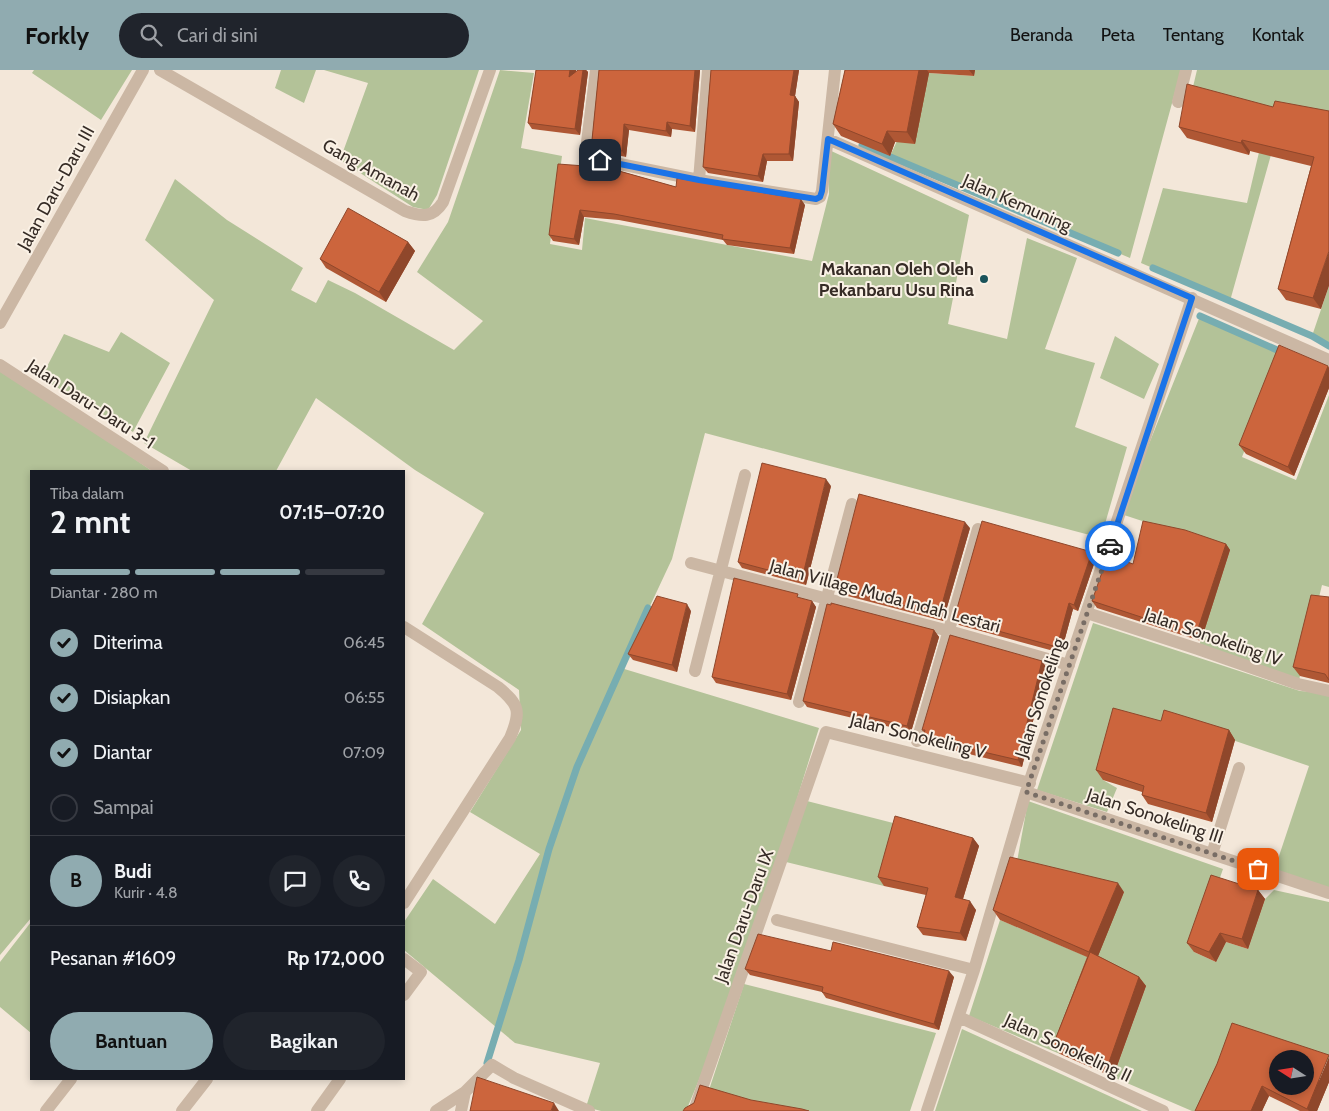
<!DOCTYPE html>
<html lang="id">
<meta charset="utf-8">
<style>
body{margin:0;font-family:Cabin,sans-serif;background:#20242c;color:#f1f3f6;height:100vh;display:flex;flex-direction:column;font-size:19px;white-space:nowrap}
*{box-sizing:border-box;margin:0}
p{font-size:16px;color:#9ea1a6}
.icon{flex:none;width:28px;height:28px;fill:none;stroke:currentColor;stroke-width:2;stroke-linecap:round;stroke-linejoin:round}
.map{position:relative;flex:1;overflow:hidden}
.drawer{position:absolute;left:30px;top:400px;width:375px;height:610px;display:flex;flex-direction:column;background:#171b24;border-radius:0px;box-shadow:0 2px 8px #0003}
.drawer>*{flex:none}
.needle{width:32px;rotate:282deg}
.buttons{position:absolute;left:1269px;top:980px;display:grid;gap:10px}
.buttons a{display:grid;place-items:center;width:45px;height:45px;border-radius:50%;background:#171b24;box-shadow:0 2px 8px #0003;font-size:25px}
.pin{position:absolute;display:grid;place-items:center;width:42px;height:42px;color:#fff;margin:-21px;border-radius:10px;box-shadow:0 2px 8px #0006}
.courier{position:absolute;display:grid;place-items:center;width:50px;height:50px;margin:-25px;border:4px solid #1a73e8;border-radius:50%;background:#fff;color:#222;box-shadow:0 1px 6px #0007}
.summary em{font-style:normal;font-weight:700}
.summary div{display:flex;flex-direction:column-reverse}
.summary{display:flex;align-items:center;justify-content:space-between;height:85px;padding:0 20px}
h1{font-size:32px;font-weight:700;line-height:38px}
.bar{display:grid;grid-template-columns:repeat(4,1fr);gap:8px 5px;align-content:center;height:60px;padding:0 20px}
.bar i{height:6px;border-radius:4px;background:#363941}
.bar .on{background:#90abb0}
.bar p{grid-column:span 4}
.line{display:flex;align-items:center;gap:12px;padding:0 20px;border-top:1px solid #363941}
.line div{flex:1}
.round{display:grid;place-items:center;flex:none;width:52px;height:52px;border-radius:26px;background:#20242c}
ol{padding:0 20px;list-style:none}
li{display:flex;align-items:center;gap:15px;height:55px}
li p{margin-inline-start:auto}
li .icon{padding:5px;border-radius:50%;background:#90abb0;color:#111;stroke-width:4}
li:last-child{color:#9ea1a6}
li i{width:28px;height:28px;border:2px solid #363941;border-radius:50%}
.action{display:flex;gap:10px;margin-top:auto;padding:10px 20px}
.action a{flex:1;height:58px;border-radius:30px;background:#90abb0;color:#111;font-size:20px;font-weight:700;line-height:58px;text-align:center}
.action a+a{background:#20242c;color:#f1f3f6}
header{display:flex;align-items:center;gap:30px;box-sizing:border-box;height:70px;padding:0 25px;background:#90abb0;color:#111}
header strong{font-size:24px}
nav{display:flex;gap:28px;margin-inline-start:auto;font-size:18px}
.search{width:350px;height:45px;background:#20242c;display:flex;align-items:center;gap:12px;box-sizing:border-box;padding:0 18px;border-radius:28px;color:#9ea1a6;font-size:19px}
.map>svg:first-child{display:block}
.green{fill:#b3c298}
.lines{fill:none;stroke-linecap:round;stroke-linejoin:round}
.stream{stroke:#77adb1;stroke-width:7}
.minor{stroke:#cbb7a4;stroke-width:12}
.wall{fill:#af5734}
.shaded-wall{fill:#8f472b}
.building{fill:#cc653d;stroke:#8f472b;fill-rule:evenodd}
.done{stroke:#786d65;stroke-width:5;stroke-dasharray:0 9}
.route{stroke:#1a73e8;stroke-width:6}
.poi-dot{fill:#1a535a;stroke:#faf1e5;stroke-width:2}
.labels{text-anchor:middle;stroke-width:4;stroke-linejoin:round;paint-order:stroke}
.street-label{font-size:18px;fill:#362c26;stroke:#faf1e5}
.poi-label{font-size:18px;font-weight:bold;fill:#362c26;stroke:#faf1e5;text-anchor:end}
</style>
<header>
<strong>Forkly</strong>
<div class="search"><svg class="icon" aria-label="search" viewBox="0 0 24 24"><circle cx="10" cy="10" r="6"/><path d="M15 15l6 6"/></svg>Cari di sini</div>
<nav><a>Beranda</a><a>Peta</a><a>Tentang</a><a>Kontak</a></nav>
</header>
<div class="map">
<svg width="1329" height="1041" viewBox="0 0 1329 1041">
<rect width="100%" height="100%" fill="#f3e7d9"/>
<path class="green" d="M 34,0 L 132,0 L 101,50 L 32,3 Z
M 281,0 L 316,0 L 304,33 L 275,18 Z
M 324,0 L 479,0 L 437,125 L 428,140 L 413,137 L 340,90 L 368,13 Z
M 500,0 L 534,3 L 521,78 L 562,86 L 550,174 L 582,180 L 585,148 L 812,191 L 829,124 L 827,79 L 969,145 L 948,254 L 1007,269 L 1027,168 L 1077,188 L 1045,279 L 1095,293 L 1075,357 L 1127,377 L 1101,468 L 705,363 L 672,489 L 621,598 L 819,658 C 779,787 739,917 686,1041 L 601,1041 L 586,1037 L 600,993 L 515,973 L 404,880 L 404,852 L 433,809 L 495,854 L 540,784 L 470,742 L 521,660 L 519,620 L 422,554 L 484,443 L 415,400 L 316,328 L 276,401 L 192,401 L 144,373 L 214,230 L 145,170 L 175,109 L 227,150 L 303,198 L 291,220 L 316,233 L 328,210 L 355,223 L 454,280 L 483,251 L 417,202 L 448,152 Z
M 975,0 L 1181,0 L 1130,188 L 890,86 L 929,3 L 974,6 Z
M 1197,0 L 1329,0 L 1329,51 L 1283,42 L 1230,231 L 1141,193 L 1163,118 L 1247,133 L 1269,40 L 1192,21 Z
M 1329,216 L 1329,276 L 1312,266 Z
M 1200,246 L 1283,283 L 1242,387 L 1296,410 L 1329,325 L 1329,517 L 1322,515 L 1298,614 L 1198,579 L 1230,480 L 1121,444 Z
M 121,262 L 170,293 L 133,362 L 41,308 L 64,264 L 109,282 Z
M 1115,266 L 1159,294 L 1144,329 L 1100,308 Z
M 0,296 L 152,401 L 31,401 L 31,848 L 0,885 Z
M 1093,553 L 1300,621 L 1329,623 L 1329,823 L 1273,804 L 1309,696 L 1171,649 L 1103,710 L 1117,718 L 1107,742 L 1037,720 Z
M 803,730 L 901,755 L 884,816 L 782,791 Z
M 1028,731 L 1223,799 L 1194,882 L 1216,892 L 1226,872 L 1248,879 L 1265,829 L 1274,820 L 1329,832 L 1329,992 L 1238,963 L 1206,1041 L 1192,1041 L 1113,1007 L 1146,916 L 1060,984 L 969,946 L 1000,850 L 1095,890 L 1124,822 L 1016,797 Z
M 31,852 L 31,963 L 0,937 L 0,892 Z
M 744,914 L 936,963 L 910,1041 L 757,1041 L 707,1026 Z
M 962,959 L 1142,1041 L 935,1041 Z"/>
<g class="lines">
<path class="stream" d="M 862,75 L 1118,183
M 1153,198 L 1312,266 L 1329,276
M 1200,246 L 1284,283
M 487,993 L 519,890 L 549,779 L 577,697 L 648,538"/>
<path class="minor" d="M 160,0 L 405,141 C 422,147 433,148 443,132 L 490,0
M 596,0 L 587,72 C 588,81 591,85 600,90 L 699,110 L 816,129 L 820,127 L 822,121 L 835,0
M 1178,32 L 1186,0
M 828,69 L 1329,290
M 699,110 L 708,0
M 0,253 L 143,0
M 0,295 L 163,401
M 691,493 L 949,561 L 1069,595
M 1087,543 L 1198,579 L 1298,614 L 1329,621
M 404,557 L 498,617 C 520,635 521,642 510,668 L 404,833
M 695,601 L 745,405
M 799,632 L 852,434
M 917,671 L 978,459
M 1026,722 L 1329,823
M 1212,784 L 1239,698
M 777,850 L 974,900
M 404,889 L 421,902 L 404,925
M 959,947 L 1163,1041
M 46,1041 L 71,1009
M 182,1041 L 207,1009
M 317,1041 L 340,1009
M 436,1041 L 465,1022 L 492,995 L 514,1008 L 589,1041
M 461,1041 L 465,1022
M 694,1041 L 826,662 L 1030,713
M 927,1041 L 974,900 L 1026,722 L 1192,228"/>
</g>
<path class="wall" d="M 536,0 L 576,0 L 576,2 L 578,0 L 586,0 L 588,2 L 580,65 L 532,59 L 528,53 Z
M 599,0 L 700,0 L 695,62 L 672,59 L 671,67 L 629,60 L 626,87 L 603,82 L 596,77 L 592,70 Z
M 711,0 L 799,0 L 795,26 L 799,32 L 793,91 L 767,91 L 763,112 L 708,103 L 703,97 Z
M 845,0 L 975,0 L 974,6 L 929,3 L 915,74 L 895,72 L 890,86 L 841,66 L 833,54 Z
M 1273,37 L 1329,41 L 1321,239 L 1286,230 L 1278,219 L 1311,96 L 1250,81 L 1249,85 L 1187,68 L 1179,57 Z
M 594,92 L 623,102 L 676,117 L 805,135 L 794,184 L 727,175 L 723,170 L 619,150 L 584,147 L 579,175 L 553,171 L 549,165 L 585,96 Z
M 408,172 L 415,181 L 386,232 L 326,198 L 320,189 Z
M 1328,296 L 1329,298 L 1329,318 L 1294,406 L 1246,384 L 1239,375 Z
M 831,416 L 806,515 L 742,498 L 738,492 Z
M 970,458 L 943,551 L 840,524 L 835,517 Z
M 1226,474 L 1230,480 L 1201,571 L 1097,538 L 1092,531 L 1133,494 Z
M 1096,488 L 1078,541 L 1073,539 L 1061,583 L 959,555 L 954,549 Z
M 1329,527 L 1329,613 L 1300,606 L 1293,597 Z
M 812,531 L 816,537 L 791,630 L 716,613 L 712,607 Z
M 831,535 L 934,560 L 939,567 L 911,662 L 807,637 L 803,631 Z
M 691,541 L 677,602 L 633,590 L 628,584 Z
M 1042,591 L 1046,597 L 1022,697 L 928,674 L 923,668 L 925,663 L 922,660 Z
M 1161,651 L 1229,660 L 1235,670 L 1212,752 L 1148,734 L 1142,725 L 1142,722 L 1103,710 L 1096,700 Z
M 973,768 L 979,776 L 963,829 L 976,840 L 966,871 L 923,865 L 917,857 L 926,825 L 884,816 L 878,807 Z
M 1258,820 L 1265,829 L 1248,879 L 1226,872 L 1216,892 L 1194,882 L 1187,873 Z
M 1124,822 L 1098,886 L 1139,907 L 1146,916 L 1113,1007 L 1060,984 L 1053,975 L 1087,887 L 1000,850 L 993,840 Z
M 831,881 L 954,907 L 939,960 L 826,928 L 822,922 L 750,905 L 745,899 Z
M 1217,994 L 1329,1012 L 1317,1041 L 1300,1041 L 1269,1026 L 1262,1041 L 1195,1041 Z"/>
<path class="shaded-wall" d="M 570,0 L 576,0 L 574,13 L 569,7 Z
M 583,0 L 586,0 L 588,2 L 580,65 L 575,59 Z
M 695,0 L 700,0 L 695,62 L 690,56 Z
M 794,0 L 799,0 L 795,26 L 799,32 L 793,91 L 789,84 L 790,25 Z
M 919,0 L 927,0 L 929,3 L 915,74 L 907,62 Z
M 969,0 L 975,0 L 974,6 Z
M 667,52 L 672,59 L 671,67 L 666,61 Z
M 624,54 L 629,60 L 626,87 L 622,81 Z
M 887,61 L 895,72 L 890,86 L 882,74 Z
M 1242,70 L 1250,81 L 1249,85 L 1241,73 Z
M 763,84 L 767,91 L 763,112 L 758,106 Z
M 801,129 L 805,135 L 794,184 L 790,178 Z
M 580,140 L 584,147 L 579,175 L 574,169 Z
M 408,172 L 415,181 L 386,232 L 379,222 Z
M 1329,181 L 1329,216 L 1321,239 L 1313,228 Z
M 1328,296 L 1329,298 L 1329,318 L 1294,406 L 1288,397 Z
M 826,409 L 831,416 L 806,515 L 802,509 Z
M 965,452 L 970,458 L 943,551 L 939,545 Z
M 1226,474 L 1230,480 L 1201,571 L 1196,565 Z
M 1092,482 L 1096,488 L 1078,541 L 1074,535 Z
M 812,531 L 816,537 L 791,630 L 787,624 Z
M 1069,533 L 1073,539 L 1061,583 L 1057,577 Z
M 687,534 L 691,541 L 677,602 L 672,595 Z
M 934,560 L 939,567 L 911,662 L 907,656 Z
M 1042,591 L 1046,597 L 1022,697 L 1018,690 Z
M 1229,660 L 1235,670 L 1212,752 L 1206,743 Z
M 973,768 L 979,776 L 961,835 L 955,827 Z
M 1118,813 L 1124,822 L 1096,891 L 1089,882 Z
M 1258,820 L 1265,829 L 1248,879 L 1242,869 Z
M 970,831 L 976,840 L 966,871 L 960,863 Z
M 1220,863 L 1226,872 L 1216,892 L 1209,882 Z
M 949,901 L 954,907 L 939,960 L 934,954 Z
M 1139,907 L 1146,916 L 1113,1007 L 1107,998 Z
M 1329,987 L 1329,1012 L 1317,1041 L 1309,1041 L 1307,1039 Z
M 1262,1016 L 1269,1026 L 1262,1041 L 1251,1041 Z
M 554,1033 L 559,1041 L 551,1041 Z"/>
<path class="building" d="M 536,0 L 570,0 L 569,7 L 578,0 L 583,0 L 575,59 L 528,53 Z
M 599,0 L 695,0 L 690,56 L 667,52 L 666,61 L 624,54 L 622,81 L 599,76 L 592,70 Z
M 711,0 L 794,0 L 790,25 L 795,26 L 789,84 L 763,84 L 758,106 L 703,97 Z
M 845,0 L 919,0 L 907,62 L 887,61 L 882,74 L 833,54 Z
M 1187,14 L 1273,37 L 1275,31 L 1329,41 L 1329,181 L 1313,228 L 1278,219 L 1314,87 L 1242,70 L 1241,73 L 1179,57 Z
M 586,87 L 594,92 L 620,97 L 619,101 L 676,117 L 677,108 L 801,129 L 790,178 L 722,169 L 723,165 L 614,144 L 580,140 L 574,169 L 549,165 L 558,94 L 585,96 Z
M 348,138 L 408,172 L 379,222 L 320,189 Z
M 1279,275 L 1328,296 L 1288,397 L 1239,375 Z
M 762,393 L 826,409 L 802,509 L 738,492 Z
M 859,424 L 965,452 L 939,545 L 835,517 Z
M 982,451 L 1092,482 L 1074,535 L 1069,533 L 1057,577 L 954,549 Z
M 1143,451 L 1185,460 L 1226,474 L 1196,565 L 1092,531 L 1108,485 L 1133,494 Z
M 734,508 L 798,524 L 797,527 L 812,531 L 787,624 L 712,607 Z
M 1311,525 L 1329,527 L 1329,610 L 1325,604 L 1293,597 Z
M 657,526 L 687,534 L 672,595 L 628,584 Z
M 831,533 L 934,560 L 907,656 L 803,631 L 827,534 L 831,535 Z
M 950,565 L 1042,591 L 1018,690 L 923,668 L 925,660 L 922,660 Z
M 1113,638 L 1161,651 L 1164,640 L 1229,660 L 1206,743 L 1142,725 L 1144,716 L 1096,700 Z
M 895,746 L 973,768 L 955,827 L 970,831 L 960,863 L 917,857 L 928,818 L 878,807 Z
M 1010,787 L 1118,813 L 1089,882 L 993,840 Z
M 1211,805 L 1258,820 L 1242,869 L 1220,863 L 1209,882 L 1187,873 Z
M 758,864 L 831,881 L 833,872 L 949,901 L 934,954 L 822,922 L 823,917 L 745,899 Z
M 1090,882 L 1139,907 L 1107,998 L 1053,975 Z
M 1232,953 L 1329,985 L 1307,1039 L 1262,1016 L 1251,1041 L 1195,1041 L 1217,994 ZM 1278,989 L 1305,989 L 1305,1016 L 1278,1016 Z
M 477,1007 L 554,1033 L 551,1041 L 470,1041 Z
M 700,1015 L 751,1030 L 802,1039 L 809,1041 L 683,1041 L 685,1038 L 694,1033 Z"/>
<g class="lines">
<path class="done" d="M 1110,476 L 1026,722 L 1258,799"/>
<path class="route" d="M 600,90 L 699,110 L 816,129 L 820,127 L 822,121 L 828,69 L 1192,228 L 1110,476"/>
</g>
<circle class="poi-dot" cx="984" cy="209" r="5"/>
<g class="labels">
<g class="street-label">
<text transform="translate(371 100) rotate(29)" y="6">Gang Amanah</text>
<text transform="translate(56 118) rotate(-61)" y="6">Jalan Daru-Daru III</text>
<text transform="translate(1017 133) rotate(24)" y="6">Jalan Kemuning</text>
<text transform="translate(91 334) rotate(33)" y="6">Jalan Daru-Daru 3-1</text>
<text transform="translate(885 526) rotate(15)" y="6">Jalan Village Muda Indah Lestari</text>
<text transform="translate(1213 567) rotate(19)" y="6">Jalan Sonokeling IV</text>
<text transform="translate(1040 628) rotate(-72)" y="6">Jalan Sonokeling</text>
<text transform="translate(918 666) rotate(14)" y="6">Jalan Sonokeling V</text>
<text transform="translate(1155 746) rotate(18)" y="6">Jalan Sonokeling III</text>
<text transform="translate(744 846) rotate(-70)" y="6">Jalan Daru-Daru IX</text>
<text transform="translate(1068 978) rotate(25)" y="6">Jalan Sonokeling II</text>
</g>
<g class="poi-label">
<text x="974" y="205">Makanan Oleh Oleh<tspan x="974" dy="21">Pekanbaru Usu Rina</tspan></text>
</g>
</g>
</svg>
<div class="buttons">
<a><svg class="needle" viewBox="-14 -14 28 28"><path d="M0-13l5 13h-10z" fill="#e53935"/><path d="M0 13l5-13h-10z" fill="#9ea1a6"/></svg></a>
</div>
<div class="pin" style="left:1258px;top:799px;background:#ea580c"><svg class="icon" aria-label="bag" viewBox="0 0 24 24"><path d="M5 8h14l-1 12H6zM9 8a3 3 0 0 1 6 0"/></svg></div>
<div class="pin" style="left:600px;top:90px;background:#1f2937"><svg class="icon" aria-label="home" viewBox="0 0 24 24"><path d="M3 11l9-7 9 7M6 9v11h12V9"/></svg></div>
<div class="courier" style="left:1110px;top:476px"><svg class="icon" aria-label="car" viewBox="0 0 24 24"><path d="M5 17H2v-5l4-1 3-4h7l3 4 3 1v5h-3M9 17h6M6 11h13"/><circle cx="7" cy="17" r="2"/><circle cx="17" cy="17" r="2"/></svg></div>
<section class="drawer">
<div class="summary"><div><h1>2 mnt</h1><p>Tiba dalam</p></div><em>07:15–07:20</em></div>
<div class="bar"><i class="on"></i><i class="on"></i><i class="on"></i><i></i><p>Diantar · 280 m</p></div>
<ol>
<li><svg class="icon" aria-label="check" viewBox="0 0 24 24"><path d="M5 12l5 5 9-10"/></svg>Diterima<p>06:45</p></li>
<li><svg class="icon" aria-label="check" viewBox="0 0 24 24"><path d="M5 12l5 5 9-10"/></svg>Disiapkan<p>06:55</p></li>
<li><svg class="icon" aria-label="check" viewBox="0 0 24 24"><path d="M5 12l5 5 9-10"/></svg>Diantar<p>07:09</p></li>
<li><i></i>Sampai</li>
</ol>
<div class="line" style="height:90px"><b class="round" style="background:#90abb0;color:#111">B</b><div><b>Budi</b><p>Kurir · 4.8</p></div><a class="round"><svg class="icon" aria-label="chat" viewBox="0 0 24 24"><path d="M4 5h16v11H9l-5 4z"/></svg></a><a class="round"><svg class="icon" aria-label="phone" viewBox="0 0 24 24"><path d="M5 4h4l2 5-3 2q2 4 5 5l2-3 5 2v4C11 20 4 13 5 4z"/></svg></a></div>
<div class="line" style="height:65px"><div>Pesanan #1609</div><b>Rp 172,000</b></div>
<div class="action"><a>Bantuan</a><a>Bagikan</a></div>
</section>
</div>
